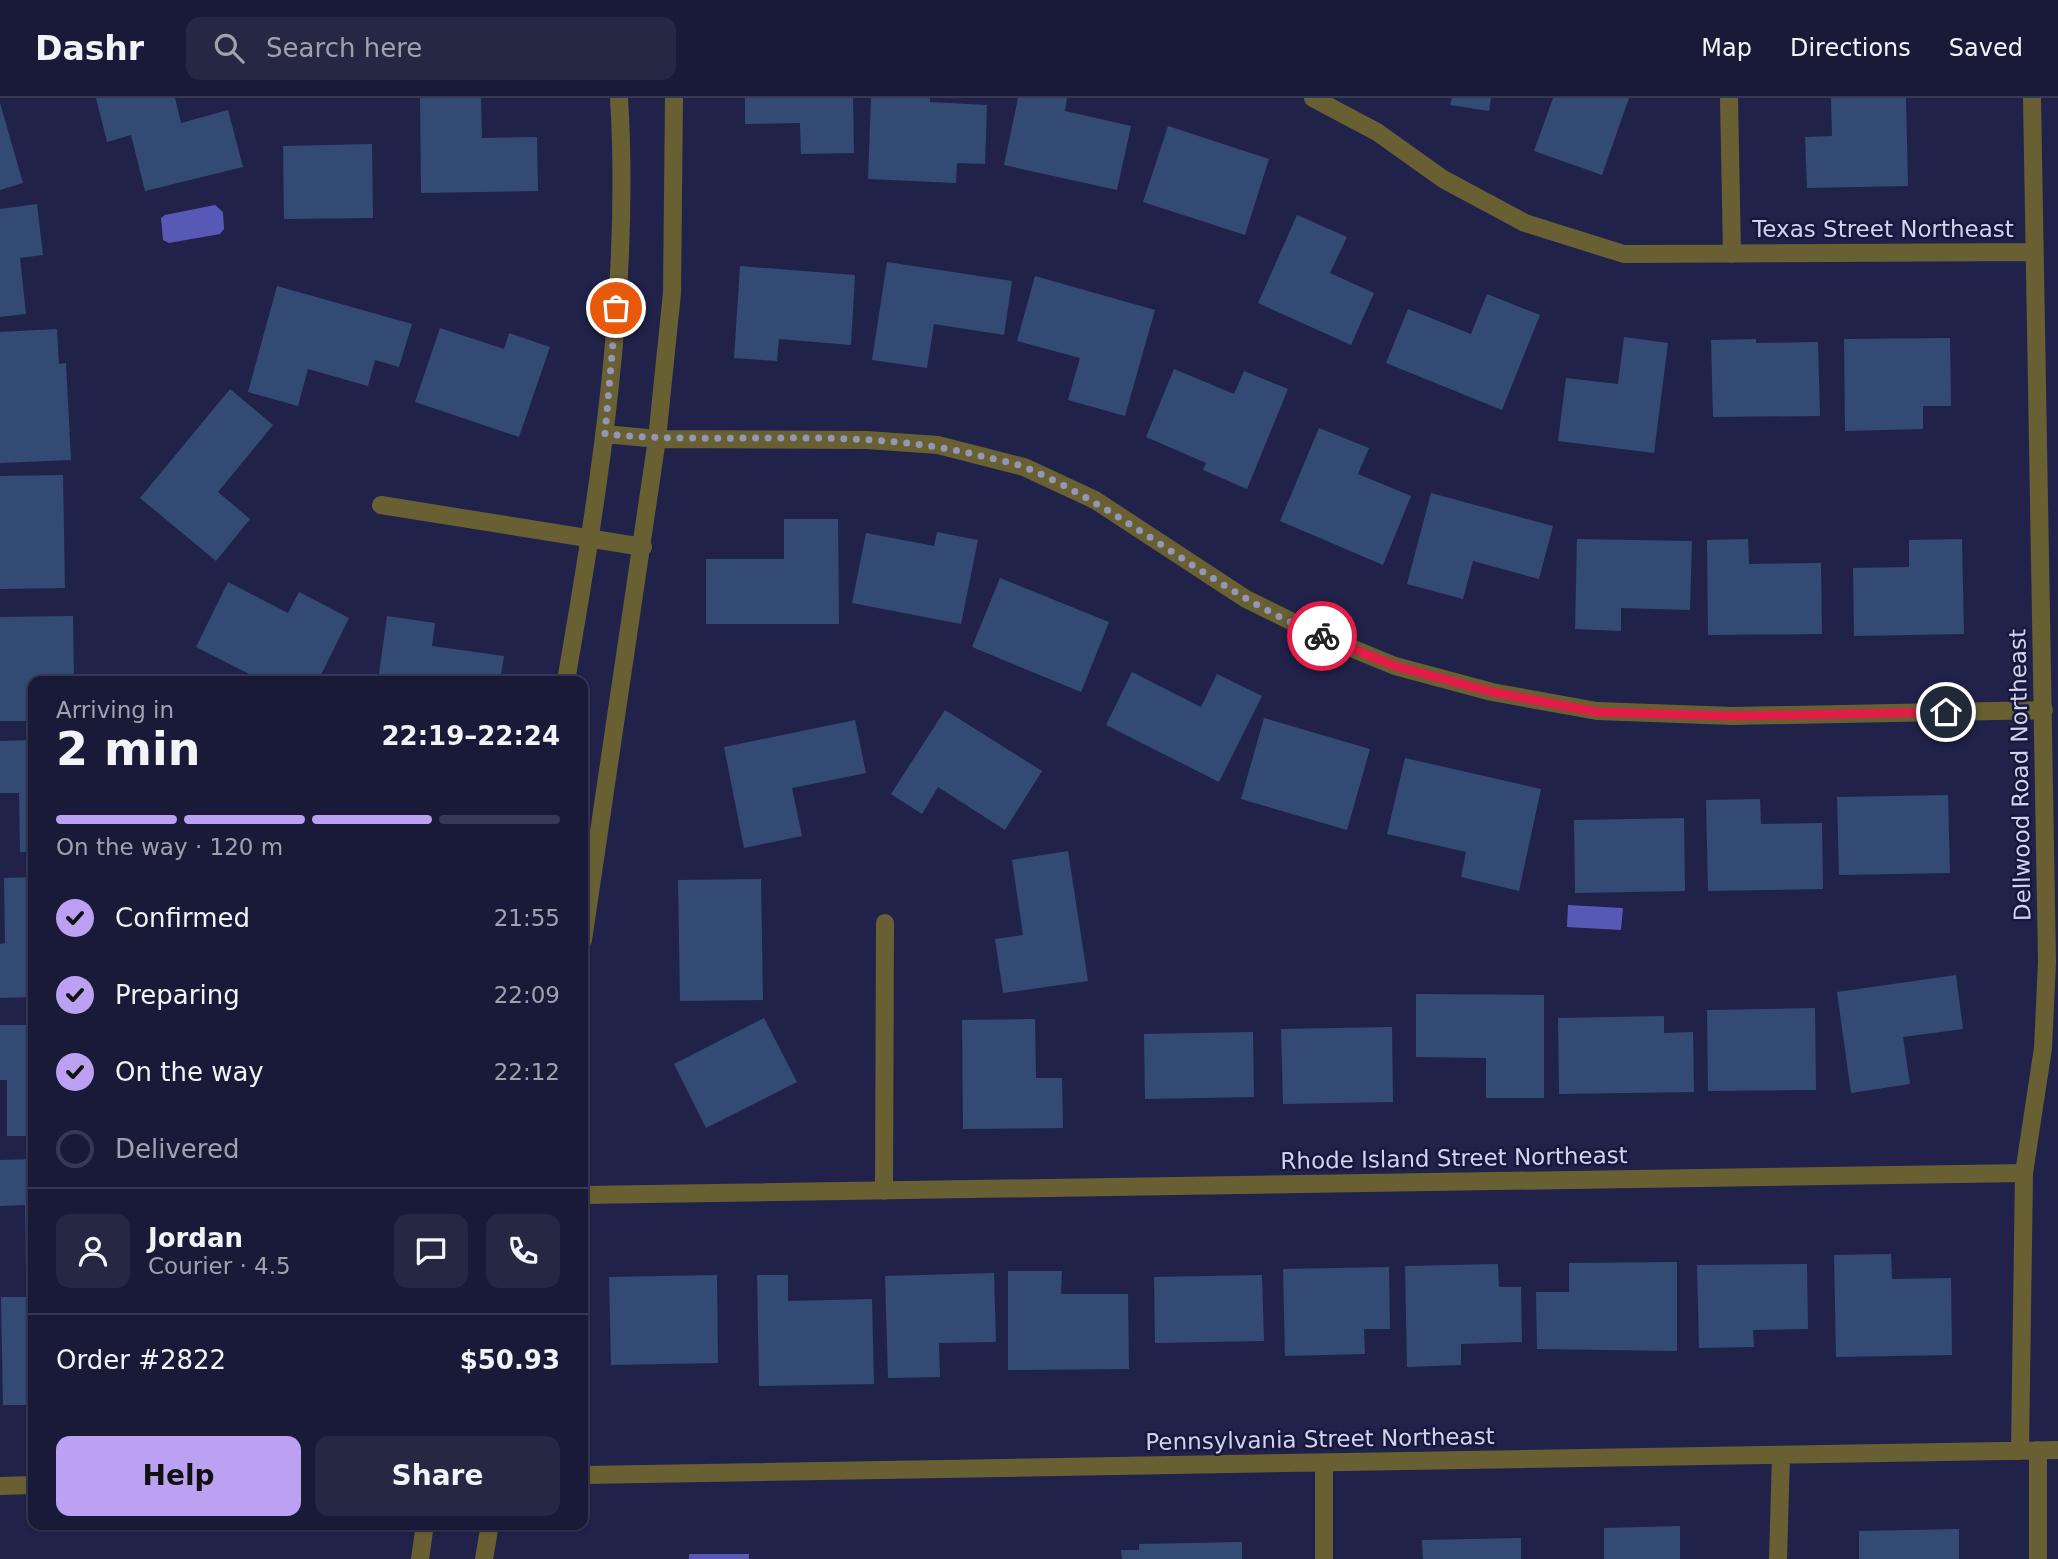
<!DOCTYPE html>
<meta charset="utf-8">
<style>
body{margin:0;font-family:"DejaVu Sans",sans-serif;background:#262743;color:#f1f3f6;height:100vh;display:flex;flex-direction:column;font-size:26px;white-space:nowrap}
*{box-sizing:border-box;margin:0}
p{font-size:23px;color:#9fa1ae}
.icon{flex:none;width:38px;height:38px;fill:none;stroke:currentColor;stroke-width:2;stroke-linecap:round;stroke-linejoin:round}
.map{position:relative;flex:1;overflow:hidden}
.details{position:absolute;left:28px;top:578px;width:560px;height:854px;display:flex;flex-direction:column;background:#191a38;border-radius:14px;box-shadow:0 2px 5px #0004,0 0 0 2px #373853}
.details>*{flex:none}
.pin{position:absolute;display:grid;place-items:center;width:60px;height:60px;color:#fff;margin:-30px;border:4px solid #fff;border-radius:50%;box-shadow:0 2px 7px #0007}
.courier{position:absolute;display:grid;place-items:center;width:70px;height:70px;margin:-35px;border:5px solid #e11d48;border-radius:50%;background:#fff;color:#222;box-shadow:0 2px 9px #0007}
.summary em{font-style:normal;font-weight:700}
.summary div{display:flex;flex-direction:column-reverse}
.summary{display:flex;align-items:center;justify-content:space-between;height:119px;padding:0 28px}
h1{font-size:46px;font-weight:700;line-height:52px}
.bar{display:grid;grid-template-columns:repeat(4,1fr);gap:10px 7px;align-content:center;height:84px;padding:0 28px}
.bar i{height:9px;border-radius:5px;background:#373853}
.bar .active{background:#bca0f2}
.bar p{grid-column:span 4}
.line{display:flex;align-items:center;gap:18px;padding:0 28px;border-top:2px solid #373853}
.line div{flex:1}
.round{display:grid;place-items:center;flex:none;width:74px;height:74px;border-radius:14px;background:#262743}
ol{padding:0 28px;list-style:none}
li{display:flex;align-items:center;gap:21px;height:77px}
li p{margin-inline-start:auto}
li .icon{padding:7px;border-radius:50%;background:#bca0f2;color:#111;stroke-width:4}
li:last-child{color:#9fa1ae}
li i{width:38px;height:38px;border:4px solid #373853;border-radius:50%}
.cta{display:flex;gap:14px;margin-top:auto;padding:14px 28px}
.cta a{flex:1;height:80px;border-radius:14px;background:#bca0f2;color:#111;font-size:28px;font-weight:700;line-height:80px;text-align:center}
.cta a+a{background:#262743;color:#f1f3f6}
header{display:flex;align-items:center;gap:42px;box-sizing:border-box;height:98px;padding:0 35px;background:#191a38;border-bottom:2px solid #373853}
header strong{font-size:33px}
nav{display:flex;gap:38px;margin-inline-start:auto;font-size:24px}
.search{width:490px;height:63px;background:#262743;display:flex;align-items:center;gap:18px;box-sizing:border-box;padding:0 24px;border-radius:14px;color:#9fa1ae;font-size:26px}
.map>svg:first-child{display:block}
.water{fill:#5859b6}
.building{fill:#334b72}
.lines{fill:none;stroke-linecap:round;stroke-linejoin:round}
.minor{stroke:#686033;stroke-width:18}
.done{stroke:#9396b5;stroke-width:7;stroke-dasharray:0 12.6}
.route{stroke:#e11d48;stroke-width:9}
.labels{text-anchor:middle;stroke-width:5;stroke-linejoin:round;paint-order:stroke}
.street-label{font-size:23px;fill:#d0d4ee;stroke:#18183f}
</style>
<header>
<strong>Dashr</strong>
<div class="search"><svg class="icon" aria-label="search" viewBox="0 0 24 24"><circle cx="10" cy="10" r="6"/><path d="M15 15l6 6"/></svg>Search here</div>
<nav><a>Map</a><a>Directions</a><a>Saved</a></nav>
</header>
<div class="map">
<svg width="2058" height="1461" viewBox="0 0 2058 1461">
<rect width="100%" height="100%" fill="#21224a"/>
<path class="water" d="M 215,107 L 223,114 L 224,131 L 220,136 L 169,145 L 163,142 L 161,120 L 165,117 Z
M 1568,807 L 1623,810 L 1621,832 L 1567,829 Z
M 689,1456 L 749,1456 L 749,1461 L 689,1461 Z"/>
<path class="building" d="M 96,0 L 175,0 L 181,25 L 228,12 L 243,69 L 145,93 L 131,37 L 107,44 Z
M 420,0 L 481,0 L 482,40 L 537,39 L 538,93 L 421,95 Z
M 745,0 L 853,0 L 854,55 L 801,56 L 800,25 L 745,26 Z
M 871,0 L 930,0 L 930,4 L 987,7 L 985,66 L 957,65 L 956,85 L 868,81 Z
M 1018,0 L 1067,0 L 1065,13 L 1131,28 L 1117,92 L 1004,67 Z
M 1452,0 L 1491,0 L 1489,13 L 1450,7 Z
M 1553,0 L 1629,0 L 1602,77 L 1534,53 Z
M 1831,0 L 1906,0 L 1908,88 L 1807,90 L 1805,39 L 1832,38 Z
M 0,5 L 23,85 L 0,92 Z
M 1168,28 L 1269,61 L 1245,137 L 1143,104 Z
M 372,46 L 373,120 L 284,121 L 283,48 Z
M 37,106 L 43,157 L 20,160 L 26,216 L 0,219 L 0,111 Z
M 1297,117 L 1347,139 L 1330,175 L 1374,195 L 1351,247 L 1258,205 Z
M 887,164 L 1012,183 L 1004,237 L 934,226 L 927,270 L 872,262 Z
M 740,168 L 855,177 L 851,247 L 779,241 L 777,263 L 734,260 Z
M 1035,178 L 1155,212 L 1125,318 L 1068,302 L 1080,260 L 1017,243 Z
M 277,188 L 412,226 L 399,269 L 375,262 L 368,288 L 308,271 L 298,308 L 248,294 Z
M 1487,196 L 1540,217 L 1502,312 L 1386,265 L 1408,211 L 1471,236 Z
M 440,230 L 504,251 L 509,235 L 550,249 L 519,339 L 415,304 Z
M 57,231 L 59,266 L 66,265 L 71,362 L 0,365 L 0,234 Z
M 1624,239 L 1668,245 L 1654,355 L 1558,343 L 1566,280 L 1618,286 Z
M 1950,240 L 1951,308 L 1923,308 L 1923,331 L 1845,333 L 1844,241 Z
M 1756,241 L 1756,245 L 1818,244 L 1820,318 L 1713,319 L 1711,242 Z
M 1174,271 L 1234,296 L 1244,273 L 1288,291 L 1247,391 L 1203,372 L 1206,365 L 1146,339 Z
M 230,291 L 273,327 L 218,394 L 250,421 L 216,463 L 140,400 Z
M 1319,330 L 1369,350 L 1358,376 L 1411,398 L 1383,467 L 1280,423 Z
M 63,377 L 65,490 L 0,491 L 0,378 Z
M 1431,395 L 1553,428 L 1539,481 L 1473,463 L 1463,501 L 1407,486 Z
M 784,421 L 838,421 L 839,526 L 706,526 L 706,461 L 784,461 Z
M 937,434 L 978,442 L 961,526 L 852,505 L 866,435 L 934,448 Z
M 1577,441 L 1692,443 L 1690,512 L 1621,510 L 1621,533 L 1575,531 Z
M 1748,441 L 1749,466 L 1821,465 L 1822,536 L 1708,537 L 1707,442 Z
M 1962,441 L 1964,536 L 1854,538 L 1853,470 L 1909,469 L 1909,442 Z
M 1000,480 L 1109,524 L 1081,594 L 972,549 Z
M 228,484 L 288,515 L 299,494 L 349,520 L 318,583 L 263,583 L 196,549 Z
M 73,518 L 74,583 L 33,583 L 33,623 L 0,623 L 0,519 Z
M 387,518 L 435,525 L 432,548 L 504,558 L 500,583 L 378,583 Z
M 1132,574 L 1201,609 L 1217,576 L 1262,598 L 1219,684 L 1106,627 Z
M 945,612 L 1042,673 L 1005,732 L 938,689 L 922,716 L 891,696 Z
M 1264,620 L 1370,651 L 1347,732 L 1241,701 Z
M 855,622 L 866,675 L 792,690 L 802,738 L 744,750 L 724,649 Z
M 33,642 L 33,754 L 20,754 L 19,695 L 0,695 L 0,643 Z
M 1405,660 L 1541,691 L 1519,793 L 1461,779 L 1466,754 L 1387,736 Z
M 1948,697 L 1950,775 L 1839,777 L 1837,699 Z
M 1760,701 L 1761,726 L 1822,725 L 1823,791 L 1708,793 L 1706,702 Z
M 1684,720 L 1685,793 L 1575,795 L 1574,722 Z
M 1068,753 L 1088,883 L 1003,895 L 995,841 L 1023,837 L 1012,762 Z
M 33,779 L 33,899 L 0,900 L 0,846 L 5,845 L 4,780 Z
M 761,781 L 763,902 L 680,903 L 678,782 Z
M 1956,877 L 1963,931 L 1903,939 L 1910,986 L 1851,995 L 1837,894 Z
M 1416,896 L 1544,897 L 1544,1000 L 1486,1000 L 1486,960 L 1416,959 Z
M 1815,910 L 1816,992 L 1708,993 L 1707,912 Z
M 1664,918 L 1664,935 L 1693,934 L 1694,994 L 1559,996 L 1558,920 Z
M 764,920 L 797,984 L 706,1030 L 674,966 Z
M 1035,921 L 1036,980 L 1062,980 L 1063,1030 L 963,1031 L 962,922 Z
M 0,927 L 33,927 L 33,1038 L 7,1038 L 7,982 L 0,982 Z
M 1392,929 L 1393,1004 L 1283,1006 L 1281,931 Z
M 1253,934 L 1254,999 L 1145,1001 L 1144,936 Z
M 33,1061 L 33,1177 L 26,1177 L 25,1107 L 0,1108 L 0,1062 Z
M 1891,1156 L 1892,1181 L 1951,1180 L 1952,1257 L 1836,1259 L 1834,1157 Z
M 1677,1164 L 1677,1253 L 1537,1251 L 1536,1194 L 1569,1194 L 1569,1165 Z
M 1498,1166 L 1499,1189 L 1521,1189 L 1522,1244 L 1461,1246 L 1461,1267 L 1407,1269 L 1405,1168 Z
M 1807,1166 L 1808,1231 L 1753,1232 L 1754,1249 L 1699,1250 L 1697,1167 Z
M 1389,1169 L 1390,1231 L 1364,1231 L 1365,1256 L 1285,1258 L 1283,1171 Z
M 1008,1173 L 1062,1173 L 1061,1196 L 1128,1196 L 1129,1271 L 1008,1272 Z
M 994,1175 L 996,1244 L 939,1245 L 940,1279 L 888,1280 L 885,1178 Z
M 717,1177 L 718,1265 L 611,1267 L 609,1179 Z
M 757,1177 L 788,1177 L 788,1203 L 872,1201 L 874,1286 L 759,1288 Z
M 1262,1177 L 1264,1243 L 1155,1245 L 1154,1179 Z
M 1,1199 L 33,1199 L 33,1307 L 3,1307 Z
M 1680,1428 L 1680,1461 L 1604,1461 L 1604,1430 Z
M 1959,1431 L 1959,1461 L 1859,1461 L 1859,1433 Z
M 1521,1440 L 1521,1461 L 1423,1461 L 1422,1442 Z
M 1242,1444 L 1242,1461 L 1122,1461 L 1121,1452 L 1139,1452 L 1139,1446 Z"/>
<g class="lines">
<path class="minor" d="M 1313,0 L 1377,34 L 1443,81 L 1525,125 L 1624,156 L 2034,154
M 1729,0 L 1732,156
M 605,336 L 657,341 L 867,342 L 938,347 L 1024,369 L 1095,402 L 1246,501 L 1317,536 L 1395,568 L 1492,594 L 1597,613 L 1733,618 L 2044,612
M 381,407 L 643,449
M 566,583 C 599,391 631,195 619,0
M 583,842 L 657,341 L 672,195 L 674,0
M 884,1093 L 885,825
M 583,1097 L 2024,1075
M 2038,1352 L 2038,1461
M 2020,1353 L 2024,1075 L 2043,950 L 2047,864 L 2032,0
M 583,1377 L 2058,1352
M 0,1388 L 33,1387
M 420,1461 L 425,1426
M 484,1461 L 490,1426
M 1324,1461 L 1324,1366
M 1778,1461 L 1781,1357"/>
</g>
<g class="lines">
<path class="done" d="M 616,210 L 605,336 C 729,348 859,327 981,358 C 996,362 1013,364 1027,370 C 1132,415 1216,496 1322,538"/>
<path class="route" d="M 1322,538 L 1395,568 L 1492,594 L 1597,614 L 1733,618 L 1946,614"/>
</g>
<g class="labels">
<g class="street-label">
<text x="1883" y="139">Texas Street Northeast</text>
<text transform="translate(2020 677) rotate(-91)" y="8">Dellwood Road Northeast</text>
<text transform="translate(1454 1060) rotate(-1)" y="8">Rhode Island Street Northeast</text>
<text transform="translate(1320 1341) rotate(-1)" y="8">Pennsylvania Street Northeast</text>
</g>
</g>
</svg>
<div class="pin" style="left:616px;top:210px;background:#ea580c"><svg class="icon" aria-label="bag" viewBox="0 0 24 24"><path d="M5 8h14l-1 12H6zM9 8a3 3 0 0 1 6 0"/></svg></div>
<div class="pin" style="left:1946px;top:614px;background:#1f2937"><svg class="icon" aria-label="home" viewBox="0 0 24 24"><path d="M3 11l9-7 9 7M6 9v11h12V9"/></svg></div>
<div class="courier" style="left:1322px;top:538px"><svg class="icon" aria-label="bike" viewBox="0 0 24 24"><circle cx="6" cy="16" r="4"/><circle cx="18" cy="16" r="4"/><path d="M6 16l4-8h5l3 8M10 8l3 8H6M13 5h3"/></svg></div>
<section class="details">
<div class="summary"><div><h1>2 min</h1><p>Arriving in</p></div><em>22:19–22:24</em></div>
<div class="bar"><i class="active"></i><i class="active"></i><i class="active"></i><i></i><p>On the way · 120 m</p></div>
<ol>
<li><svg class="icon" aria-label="check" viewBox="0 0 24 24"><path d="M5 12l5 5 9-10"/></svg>Confirmed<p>21:55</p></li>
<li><svg class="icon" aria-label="check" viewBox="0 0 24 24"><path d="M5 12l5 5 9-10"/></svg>Preparing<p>22:09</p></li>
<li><svg class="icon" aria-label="check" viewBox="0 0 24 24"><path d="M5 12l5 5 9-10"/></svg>On the way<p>22:12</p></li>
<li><i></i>Delivered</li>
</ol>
<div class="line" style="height:126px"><a class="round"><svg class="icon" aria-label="person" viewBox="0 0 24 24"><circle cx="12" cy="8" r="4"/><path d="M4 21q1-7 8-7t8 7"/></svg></a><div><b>Jordan</b><p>Courier · 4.5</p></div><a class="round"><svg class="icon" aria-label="chat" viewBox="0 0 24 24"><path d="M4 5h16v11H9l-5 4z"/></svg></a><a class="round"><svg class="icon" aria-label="phone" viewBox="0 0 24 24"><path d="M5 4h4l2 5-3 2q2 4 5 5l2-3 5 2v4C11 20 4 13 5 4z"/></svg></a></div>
<div class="line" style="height:91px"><div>Order #2822</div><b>$50.93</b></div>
<div class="cta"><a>Help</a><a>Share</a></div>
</section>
</div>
